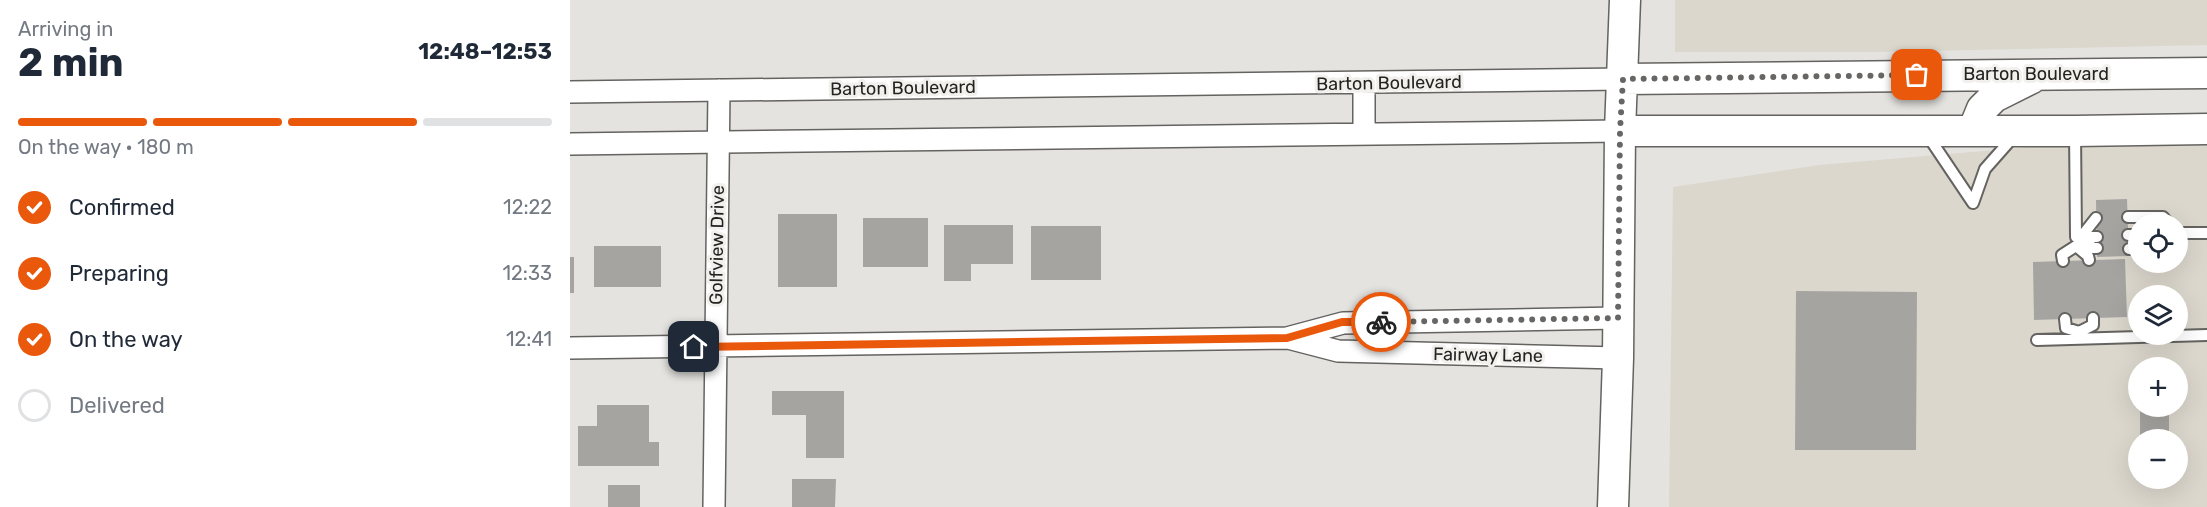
<!DOCTYPE html>
<meta charset="utf-8">
<style>
body{margin:0;font-family:Rubik,sans-serif;background:#f6f6f7;color:#1f2937;height:100vh;display:flex;flex-direction:column;font-size:22px;white-space:nowrap}
*{box-sizing:border-box;margin:0}
p{font-size:20px;color:#747a83}
.icon{flex:none;width:33px;height:33px;fill:none;stroke:currentColor;stroke-width:2;stroke-linecap:round;stroke-linejoin:round}
.map{position:relative;flex:1;overflow:hidden}
.side{display:flex;flex-direction:column;background:#fff;width:570px}
.side>*{flex:none}
.buttons{position:absolute;left:1558px;top:213px;display:grid;gap:12px}
.buttons a{display:grid;place-items:center;width:60px;height:60px;border-radius:50%;background:#fff;box-shadow:0 6px 24px #0002;font-size:30px}
.pin{position:absolute;display:grid;place-items:center;width:51px;height:51px;color:#fff;margin:-26px;border-radius:12px;box-shadow:0 3px 9px #0006}
.courier{position:absolute;display:grid;place-items:center;width:60px;height:60px;margin:-30px;border:4px solid #ea580c;border-radius:50%;background:#fff;color:#222;box-shadow:0 2px 8px #0007}
.headline em{font-style:normal;font-weight:700}
.headline div{display:flex;flex-direction:column-reverse}
.headline{display:flex;align-items:center;justify-content:space-between;height:102px;padding:0 18px}
h1{font-size:39px;font-weight:700;line-height:45px}
.bar{display:grid;grid-template-columns:repeat(4,1fr);gap:9px 6px;align-content:center;height:72px;padding:0 18px}
.bar i{height:8px;border-radius:4px;background:#e0e1e3}
.bar .on{background:#ea580c}
.bar p{grid-column:span 4}
ol{padding:0 18px;list-style:none}
li{display:flex;align-items:center;gap:18px;height:66px}
li p{margin-inline-start:auto}
li .icon{padding:6px;border-radius:50%;background:#ea580c;color:#fff;stroke-width:4}
li:last-child{color:#747a83}
li i{width:33px;height:33px;border:3px solid #e0e1e3;border-radius:50%}
main{display:flex;flex:1;min-height:0}
.map>svg:first-child{display:block}
.built{fill:#dbd7cd;fill-rule:evenodd}
.building{fill:#a5a4a1}
.lines{fill:none;stroke-linecap:round;stroke-linejoin:round}
.service-casing{stroke:#646360;stroke-width:14}
.minor-casing{stroke:#646360;stroke-width:24}
.secondary-casing{stroke:#646360;stroke-width:33}
.service{stroke:#fff;stroke-width:10}
.minor{stroke:#fff;stroke-width:21}
.secondary{stroke:#fff;stroke-width:30}
.done{stroke:#676664;stroke-width:6;stroke-dasharray:0 10.8}
.route{stroke:#ea580c;stroke-width:8}
.labels{text-anchor:middle;stroke-width:6;stroke-linejoin:round;paint-order:stroke}
.street-label{font-size:18px;fill:#232322;stroke:#f1f0ec}
</style>
<main>
<section class="side">
<div class="headline"><div><h1>2 min</h1><p>Arriving in</p></div><em>12:48–12:53</em></div>
<div class="bar"><i class="on"></i><i class="on"></i><i class="on"></i><i></i><p>On the way · 180 m</p></div>
<ol>
<li><svg class="icon" aria-label="check" viewBox="0 0 24 24"><path d="M5 12l5 5 9-10"/></svg>Confirmed<p>12:22</p></li>
<li><svg class="icon" aria-label="check" viewBox="0 0 24 24"><path d="M5 12l5 5 9-10"/></svg>Preparing<p>12:33</p></li>
<li><svg class="icon" aria-label="check" viewBox="0 0 24 24"><path d="M5 12l5 5 9-10"/></svg>On the way<p>12:41</p></li>
<li><i></i>Delivered</li>
</ol>
</section>
<div class="map">
<svg width="1637" height="507" viewBox="0 0 1637 507">
<rect width="100%" height="100%" fill="#e4e3df"/>
<path class="built" d="M 1105,0 L 1637,0 L 1637,45 L 1308,52 L 1105,52 Z
M 1637,143 L 1637,507 L 1099,507 L 1103,187 L 1249,165 L 1472,146 ZM 1569,224 L 1608,224 L 1608,262 L 1569,262 ZM 1569,296 L 1608,296 L 1608,334 L 1569,334 ZM 1569,368 L 1608,368 L 1608,406 L 1569,406 ZM 1569,440 L 1608,440 L 1608,478 L 1569,478 Z"/>
<path class="building" d="M 1557,199 L 1559,256 L 1527,257 L 1526,200 Z
M 208,214 L 267,214 L 267,287 L 208,287 Z
M 293,218 L 358,218 L 358,267 L 293,267 Z
M 374,225 L 443,225 L 443,264 L 401,264 L 401,281 L 374,281 Z
M 461,226 L 531,226 L 531,280 L 461,280 Z
M 24,246 L 91,246 L 91,287 L 24,287 Z
M 0,257 L 4,257 L 4,293 L 0,293 Z
M 1555,259 L 1557,317 L 1464,320 L 1463,262 Z
M 1226,291 L 1347,292 L 1346,450 L 1225,450 Z
M 202,391 L 274,391 L 274,458 L 236,458 L 236,415 L 202,415 Z
M 27,405 L 79,405 L 79,442 L 89,442 L 89,466 L 8,466 L 8,426 L 27,426 Z
M 1570,406 L 1599,406 L 1599,440 L 1570,440 Z
M 222,479 L 266,479 L 265,507 L 222,507 Z
M 38,485 L 70,485 L 70,507 L 38,507 Z"/>
<g class="lines">
<g class="service-casing">
<path id="service" d="M 1505,131 L 1506,237 L 1527,237
M 1358,136 L 1403,203
M 1403,203 L 1415,169 L 1445,135
M 1558,217 L 1593,217 L 1599,224
M 1526,218 L 1511,237 L 1523,248 L 1527,248
M 1608,233 L 1637,233
M 1558,235 L 1569,235
M 1559,249 L 1569,248
M 1493,261 L 1492,255 L 1506,246 L 1518,256 L 1519,260
M 1495,319 L 1496,328 L 1509,332 L 1523,325 L 1523,318
M 1467,340 L 1637,335"/>
</g>
<g class="minor-casing">
<path id="minor" d="M 794,83 L 794,134
M 0,92 L 1053,79
M 0,144 L 1050,131
M 718,338 L 768,351 L 1048,358
M 0,348 L 717,338 L 773,323 L 1048,318
M 144,507 L 149,90"/>
</g>
<g class="secondary-casing">
<path id="secondary" d="M 1053,79 L 1637,73
M 1050,131 L 1505,131 L 1637,129
M 1403,131 L 1412,109 L 1424,97 L 1462,78
M 1043,507 L 1048,358 L 1050,131 L 1055,0"/>
</g>
<use href="#service" class="service"/>
<use href="#minor" class="minor"/>
<use href="#secondary" class="secondary"/>
</g>
<g class="lines">
<path class="done" d="M 811,322 L 1048,318 L 1050,131 L 1053,79 L 1347,75"/>
<path class="route" d="M 124,347 L 717,338 L 772,322 L 811,322"/>
</g>
<g class="labels">
<g class="street-label">
<text x="1466" y="80">Barton Boulevard</text>
<text transform="translate(819 83) rotate(-1)" y="6">Barton Boulevard</text>
<text transform="translate(333 88) rotate(-1)" y="6">Barton Boulevard</text>
<text transform="translate(147 245) rotate(-89)" y="6">Golfview Drive</text>
<text transform="translate(918 355) rotate(1)" y="6">Fairway Lane</text>
</g>
</g>
</svg>
<div class="buttons">
<a><svg class="icon" aria-label="locate" viewBox="0 0 24 24"><circle cx="12" cy="12" r="6"/><path d="M12 2v4M12 18v4M2 12h4M18 12h4"/></svg></a>
<a><svg class="icon" aria-label="layers" viewBox="0 0 24 24"><path d="M12 4l9 5-9 5-9-5zM3 14l9 5 9-5"/></svg></a>
<a>+</a>
<a>−</a>
</div>
<div class="pin" style="left:1347px;top:75px;background:#ea580c"><svg class="icon" aria-label="bag" viewBox="0 0 24 24"><path d="M5 8h14l-1 12H6zM9 8a3 3 0 0 1 6 0"/></svg></div>
<div class="pin" style="left:124px;top:347px;background:#1f2937"><svg class="icon" aria-label="home" viewBox="0 0 24 24"><path d="M3 11l9-7 9 7M6 9v11h12V9"/></svg></div>
<div class="courier" style="left:811px;top:322px"><svg class="icon" aria-label="bike" viewBox="0 0 24 24"><circle cx="6" cy="16" r="4"/><circle cx="18" cy="16" r="4"/><path d="M6 16l4-8h5l3 8M10 8l3 8H6M13 5h3"/></svg></div>
</div>
</main>
